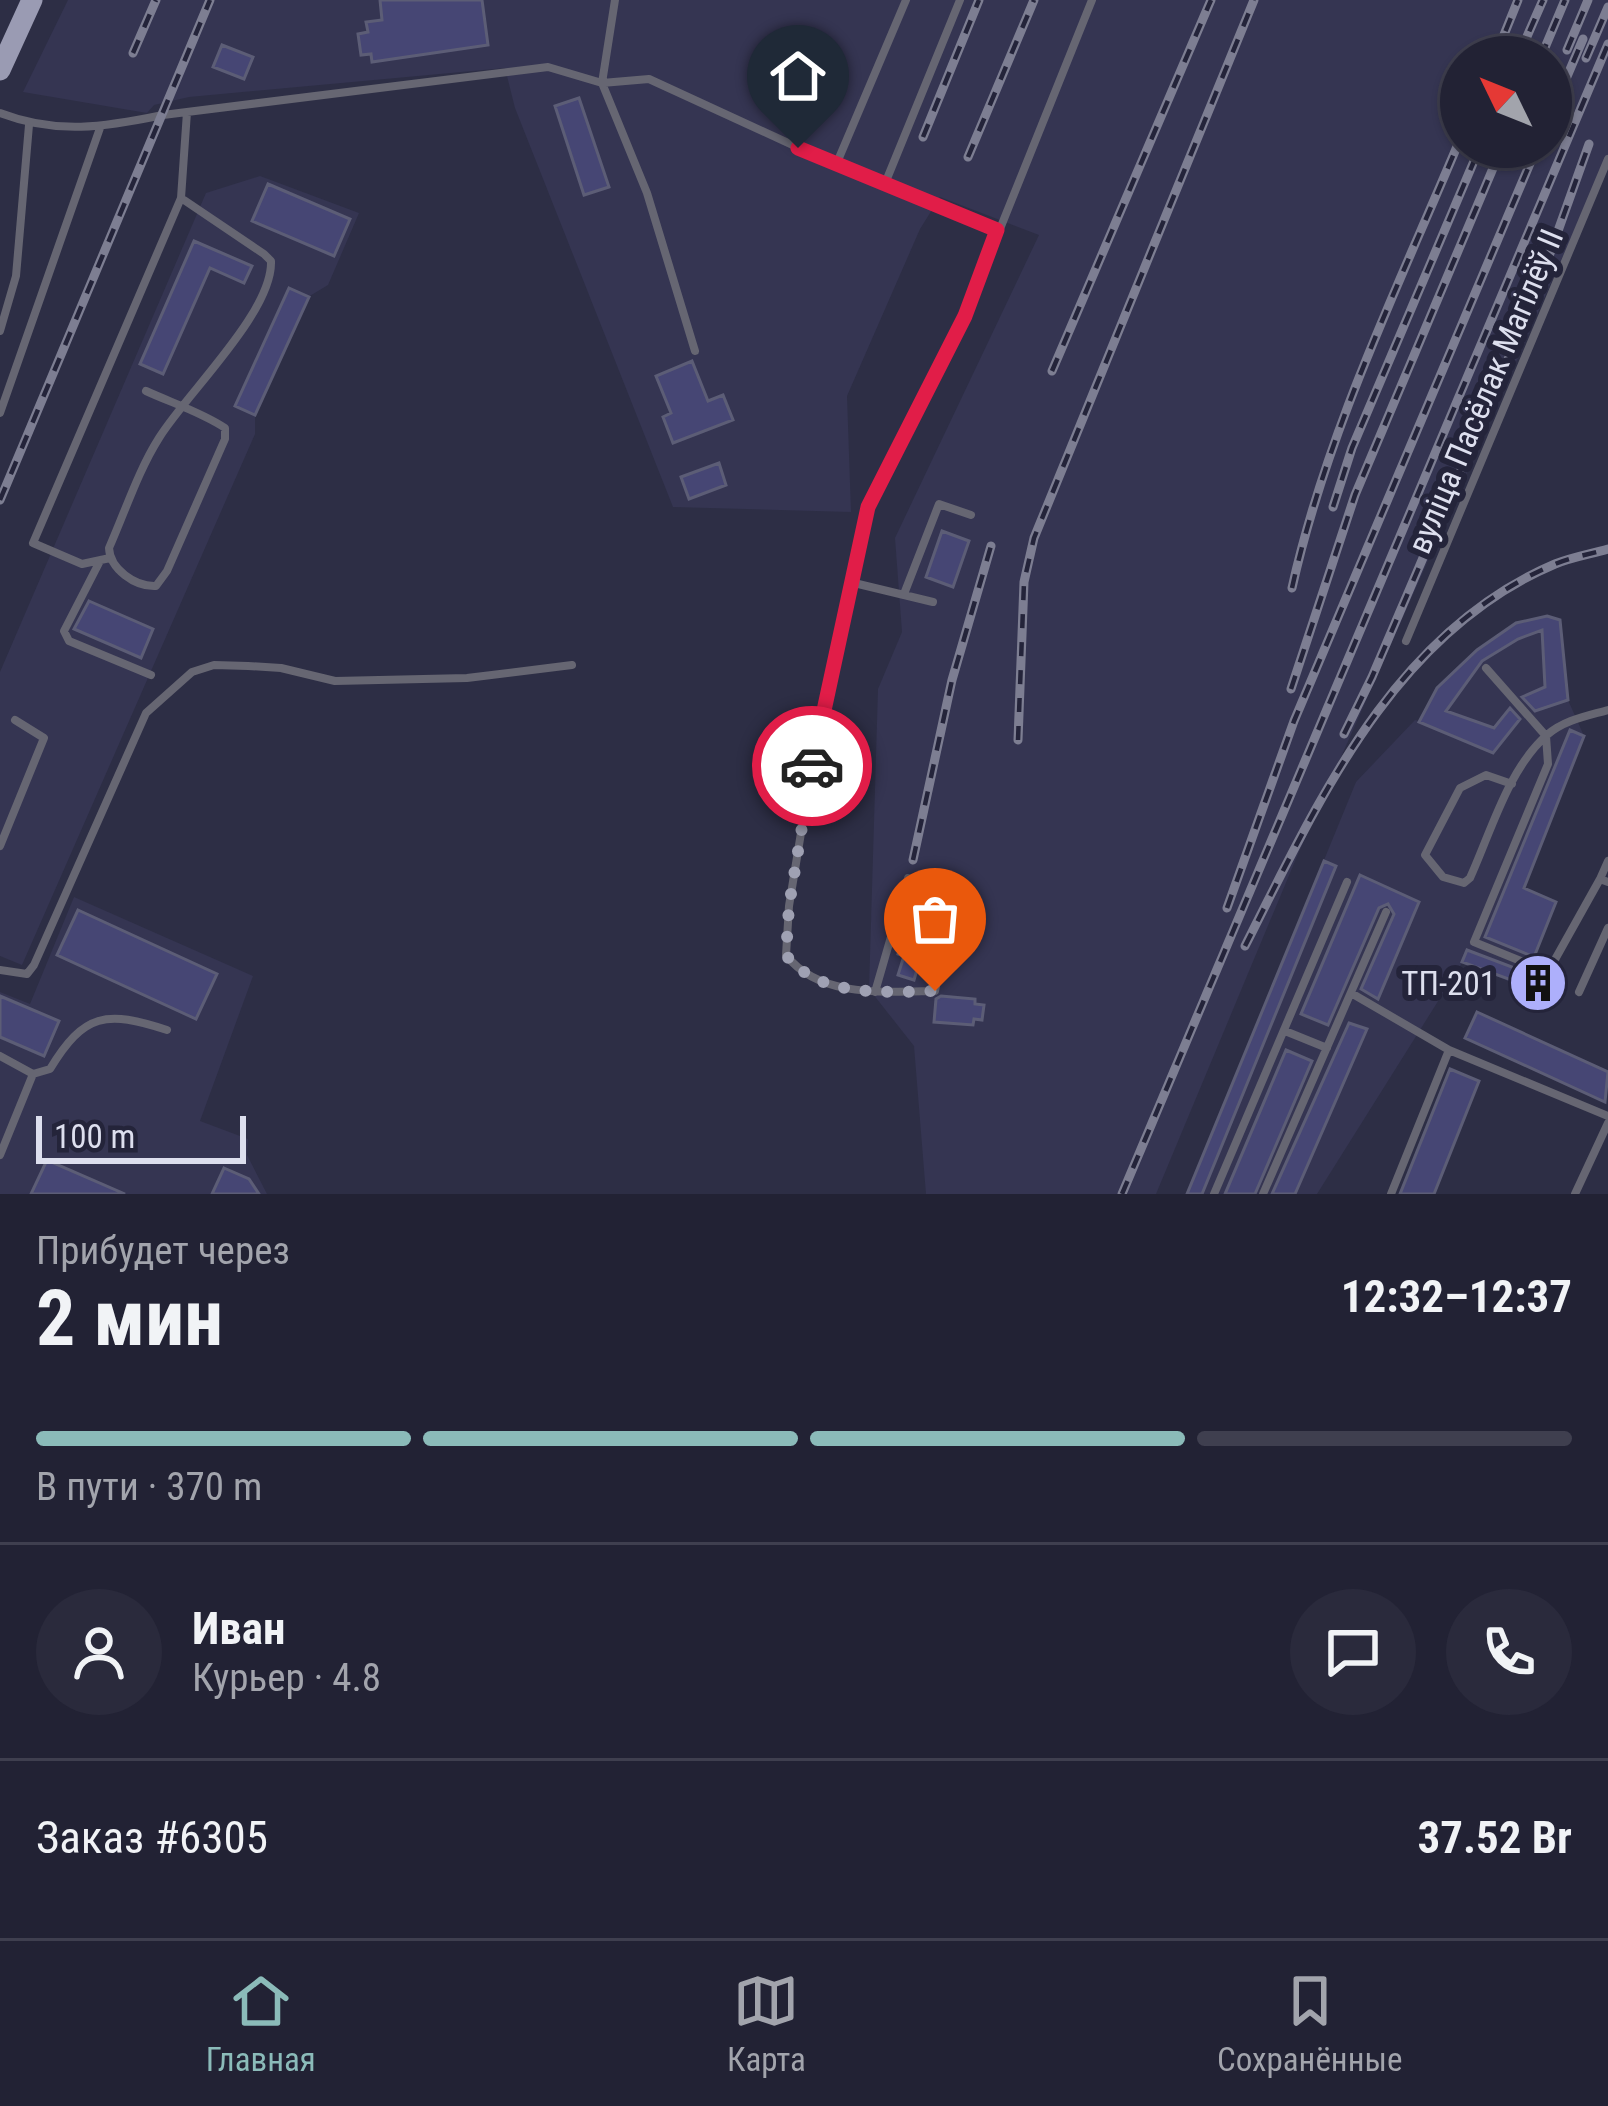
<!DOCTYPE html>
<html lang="ru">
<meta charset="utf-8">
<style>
body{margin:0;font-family:"Roboto Condensed",sans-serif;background:#2a2a3c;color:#f1f3f6;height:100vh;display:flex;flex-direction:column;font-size:45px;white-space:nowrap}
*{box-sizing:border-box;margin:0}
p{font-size:39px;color:#a2a4ac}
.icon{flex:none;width:66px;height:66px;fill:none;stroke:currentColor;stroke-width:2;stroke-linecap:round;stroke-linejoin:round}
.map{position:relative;height:1194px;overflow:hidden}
.side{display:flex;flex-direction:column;background:#222234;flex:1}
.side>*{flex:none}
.needle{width:78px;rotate:313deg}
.controls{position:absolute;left:1440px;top:36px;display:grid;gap:24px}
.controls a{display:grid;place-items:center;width:132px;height:132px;border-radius:50%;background:#222234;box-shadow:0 3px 9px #0004,0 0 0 3px #3f3f4f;font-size:60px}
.scale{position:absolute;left:36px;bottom:30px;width:210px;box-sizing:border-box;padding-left:12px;border:6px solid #dddfee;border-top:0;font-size:33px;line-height:42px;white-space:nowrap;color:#dddfee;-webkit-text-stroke:9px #24243a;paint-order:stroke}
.pin{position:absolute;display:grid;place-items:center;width:102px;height:102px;color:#fff;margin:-123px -51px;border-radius:50% 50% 50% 0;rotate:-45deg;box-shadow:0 0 12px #0007}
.pin .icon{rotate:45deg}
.courier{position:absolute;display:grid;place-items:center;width:120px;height:120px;margin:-60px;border:9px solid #e11d48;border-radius:50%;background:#fff;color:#222;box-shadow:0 3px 15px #0007}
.summary em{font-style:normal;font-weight:700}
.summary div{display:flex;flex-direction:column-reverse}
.summary{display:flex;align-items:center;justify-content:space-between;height:204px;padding:0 36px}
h1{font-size:78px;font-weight:700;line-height:90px}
.bar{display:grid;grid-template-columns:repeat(4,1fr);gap:18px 12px;align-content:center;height:144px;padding:0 36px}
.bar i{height:15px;border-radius:9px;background:#3f3f4f}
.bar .selected{background:#8bbbb9}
.bar p{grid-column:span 4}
.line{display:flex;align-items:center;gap:30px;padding:0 36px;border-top:3px solid #3f3f4f}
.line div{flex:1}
.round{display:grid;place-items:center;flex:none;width:126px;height:126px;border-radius:63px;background:#2a2a3c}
.dock{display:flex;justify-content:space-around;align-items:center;height:168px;border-top:3px solid #3f3f4f;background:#222234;font-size:33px;color:#a2a4ac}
.dock a{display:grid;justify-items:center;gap:6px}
.dock .selected{color:#8bbbb9}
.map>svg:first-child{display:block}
.built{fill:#353552;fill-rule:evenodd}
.building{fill:#464674;stroke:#5c5d76;stroke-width:3}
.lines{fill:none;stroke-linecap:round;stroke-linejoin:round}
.lane{stroke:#666672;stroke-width:8}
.primary{stroke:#9a9bb3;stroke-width:21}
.rail-casing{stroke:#7d7e92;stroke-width:9}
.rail{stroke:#24243a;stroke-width:4.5;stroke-dasharray:14;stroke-linecap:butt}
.done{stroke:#9fa1b3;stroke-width:12;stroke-dasharray:0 21.6}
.route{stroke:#e11d48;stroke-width:15}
.labels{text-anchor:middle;stroke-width:12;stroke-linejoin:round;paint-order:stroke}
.street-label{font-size:33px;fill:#dddfee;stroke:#24243a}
.poi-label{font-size:33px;fill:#dddfee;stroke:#24243a;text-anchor:end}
</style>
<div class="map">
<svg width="1608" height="1194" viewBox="0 0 1608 1194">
<rect width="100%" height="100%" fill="#2d2e45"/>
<path class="built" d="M 68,0 L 1608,0 L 1608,154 L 1295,861 L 1156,1194 L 926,1194 L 914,1046 L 869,989 L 878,689 L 902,632 L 895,538 L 1039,235 L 940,197 L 920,229 L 847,396 L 851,512 L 673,507 L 515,108 L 505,68 L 189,97 L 154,105 L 147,113 L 23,92 ZM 1461,57 L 1551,57 L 1551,147 L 1461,147 Z
M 260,176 L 359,213 L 328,285 L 308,297 L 255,415 L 255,434 L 22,965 L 0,956 L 0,672 L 206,193 Z
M 1547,616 L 1560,620 L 1568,700 L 1584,736 L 1524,887 L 1556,902 L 1521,986 L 1462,963 L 1317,1194 L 1187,1194 L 1356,782 L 1415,720 L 1419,721 L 1437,688 L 1478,649 L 1516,623 Z
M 74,897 L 253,976 L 200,1121 L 248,1139 L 247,1155 L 267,1194 L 0,1194 L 0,992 L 30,1004 Z"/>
<path class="building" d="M 380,0 L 482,0 L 488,45 L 372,62 L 371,54 L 361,55 L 358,34 L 368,32 L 366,22 L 382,20 Z
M 222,45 L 253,57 L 244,79 L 213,67 Z
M 579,98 L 609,187 L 584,195 L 555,106 Z
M 268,184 L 350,219 L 334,256 L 252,221 Z
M 194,241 L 252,266 L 244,283 L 210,268 L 163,374 L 140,364 Z
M 289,288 L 309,297 L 255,415 L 235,406 Z
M 692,361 L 708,401 L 723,395 L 733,420 L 673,443 L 663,417 L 671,413 L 656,376 Z
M 719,463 L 726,485 L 689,499 L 681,477 Z
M 942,531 L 969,541 L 953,587 L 926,577 Z
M 89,601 L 153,629 L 141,658 L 74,629 Z
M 1547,616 L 1560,620 L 1568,700 L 1535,711 L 1522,697 L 1545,687 L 1542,630 L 1518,639 L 1482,661 L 1446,711 L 1494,728 L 1510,708 L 1520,719 L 1493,753 L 1419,722 L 1437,688 L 1477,650 L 1516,623 Z
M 1570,730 L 1584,736 L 1524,888 L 1556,902 L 1534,957 L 1485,937 Z
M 1324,861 L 1336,866 L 1202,1194 L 1187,1194 Z
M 1360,875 L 1419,902 L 1378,999 L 1361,989 L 1394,914 L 1388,904 L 1379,908 L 1328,1025 L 1301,1014 Z
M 920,899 L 936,904 L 914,980 L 898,975 L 904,956 L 898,954 L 909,915 L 915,916 Z
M 78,910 L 217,974 L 196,1019 L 57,955 Z
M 1467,950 L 1549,981 L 1544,992 L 1462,962 Z
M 0,996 L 59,1021 L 44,1056 L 0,1037 Z
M 941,996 L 975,999 L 975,1004 L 984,1005 L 982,1020 L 974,1019 L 973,1025 L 934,1022 L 936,999 Z
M 1477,1012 L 1608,1072 L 1605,1102 L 1465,1038 Z
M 1349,1023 L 1367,1029 L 1295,1194 L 1272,1194 Z
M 1286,1050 L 1312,1061 L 1255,1194 L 1225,1194 Z
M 1450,1069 L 1479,1081 L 1434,1194 L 1400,1194 Z
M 47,1160 L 125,1194 L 31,1194 Z
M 224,1168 L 249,1179 L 259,1194 L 212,1194 Z"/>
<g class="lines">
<path class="lane" d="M 615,0 L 602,83 L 647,193 L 695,351
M 0,113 C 57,135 105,127 163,115 L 548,67 L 602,83 L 649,79 L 836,165 L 997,230
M 836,165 L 906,0
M 884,186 L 960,0
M 0,331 L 16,276 L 29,125
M 146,391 C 172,403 201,412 225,428 L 225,439 L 167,571 L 156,586 C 135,587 110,569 109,548 C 125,512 138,471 159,438 C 186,394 273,312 271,261 L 264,254 L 181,198
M 0,413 L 100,128
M 110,558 L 82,564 L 33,543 L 181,198 L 187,112
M 100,561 L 64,631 L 69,641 L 151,675
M 850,582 L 933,602
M 904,594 L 939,504 L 971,515
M 1406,641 L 1608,159
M 1486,668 L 1546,736 L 1548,764 L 1474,942 L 1548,972 L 1600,879
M 1512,784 L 1486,775 L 1460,788 L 1425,855 L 1443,877 L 1464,883 L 1470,878 C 1491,832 1508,769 1547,735 C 1564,720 1587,716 1608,710
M 0,846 L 44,738 L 15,720
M 1608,861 L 1600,879 L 1608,882
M 947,932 L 935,991 C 885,992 819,998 786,955 L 789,906 L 820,717 L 868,507 L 965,316 L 1092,0
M 0,970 L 27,974 L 34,965 L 146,713 L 192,672 L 214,665 L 248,666 L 281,668 L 335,681 L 467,678 L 572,665
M 875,992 L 908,878 L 939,888
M 1579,992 L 1608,928
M 1351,993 L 1449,1050 L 1608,1116
M 1285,1031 L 1327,1048
M 0,1056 L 33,1074
M 0,1155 L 33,1074 L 50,1069 C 84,1013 106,1010 167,1030
M 1214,1194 L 1347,882
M 1263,1194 L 1386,912
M 1391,1194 L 1449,1050
M 1575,1194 L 1608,1123"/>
<path class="primary" d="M 0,70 L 32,0"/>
<g class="rail-casing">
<path id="rail" d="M 1567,50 L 1588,0
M 133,53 L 156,0
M 1495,57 L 1518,0
M 1518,57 L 1543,0
M 1541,57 L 1565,0
M 1586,58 L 1608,7
M 1551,114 L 1583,39
M 923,137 L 979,0
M 968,157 L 1034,0
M 1052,371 L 1211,0
M 0,500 L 210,0
M 1333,507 L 1352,448 L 1480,147
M 1292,588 C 1327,431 1399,285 1461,137
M 1291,689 L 1355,495 L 1502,147
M 1344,734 L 1372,677 L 1533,301 L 1589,144
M 1018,740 L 1024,582 L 1034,538 L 1254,0
M 913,860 L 952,680 L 991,546
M 1227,908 L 1294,721 L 1537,147
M 1245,946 C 1319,800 1394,632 1555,564 C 1572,557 1591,554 1608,549
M 1122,1194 L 1608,44"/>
</g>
<use href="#rail" class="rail"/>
</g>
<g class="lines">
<path class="done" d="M 812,766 L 789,906 L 786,955 C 819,998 886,992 935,991"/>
<path class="route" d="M 798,148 L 997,230 L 965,316 L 868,507 L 812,766"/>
</g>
<defs>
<g id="building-disc" transform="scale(3)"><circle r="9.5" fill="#adaffb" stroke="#24243a"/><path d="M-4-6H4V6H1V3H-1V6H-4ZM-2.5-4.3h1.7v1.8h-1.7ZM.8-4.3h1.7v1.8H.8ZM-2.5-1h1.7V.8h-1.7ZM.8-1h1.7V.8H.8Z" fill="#111"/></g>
</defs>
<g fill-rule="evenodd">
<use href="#building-disc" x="1538" y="983"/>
</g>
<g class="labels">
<g class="street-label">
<text transform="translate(1485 391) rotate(-67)" y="12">вуліца Пасёлак Магілёў II</text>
</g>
<g class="poi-label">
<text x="1496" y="995">ТП-201</text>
</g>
</g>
</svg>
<div class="controls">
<a><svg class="needle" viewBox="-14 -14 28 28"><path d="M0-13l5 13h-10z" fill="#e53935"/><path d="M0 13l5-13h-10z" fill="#a2a4ac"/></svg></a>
</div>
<div class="scale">100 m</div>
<div class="pin" style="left:935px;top:991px;background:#ea580c"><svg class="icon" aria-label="bag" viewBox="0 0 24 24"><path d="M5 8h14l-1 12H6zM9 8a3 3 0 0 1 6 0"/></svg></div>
<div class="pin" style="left:798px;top:148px;background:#1f2937"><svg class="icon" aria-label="home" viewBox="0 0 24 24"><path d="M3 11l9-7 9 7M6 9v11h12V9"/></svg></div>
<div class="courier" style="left:812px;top:766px"><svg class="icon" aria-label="car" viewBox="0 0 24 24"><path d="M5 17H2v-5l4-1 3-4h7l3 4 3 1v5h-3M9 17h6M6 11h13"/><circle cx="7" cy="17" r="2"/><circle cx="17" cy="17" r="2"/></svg></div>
</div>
<section class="side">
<div class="summary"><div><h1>2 мин</h1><p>Прибудет через</p></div><em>12:32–12:37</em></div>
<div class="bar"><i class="selected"></i><i class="selected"></i><i class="selected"></i><i></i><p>В пути · 370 m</p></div>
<div class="line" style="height:216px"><a class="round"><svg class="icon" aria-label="person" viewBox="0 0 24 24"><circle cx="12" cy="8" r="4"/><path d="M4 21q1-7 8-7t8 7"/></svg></a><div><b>Иван</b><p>Курьер · 4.8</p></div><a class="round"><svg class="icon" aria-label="chat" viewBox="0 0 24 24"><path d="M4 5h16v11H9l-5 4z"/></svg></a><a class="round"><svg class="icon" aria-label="phone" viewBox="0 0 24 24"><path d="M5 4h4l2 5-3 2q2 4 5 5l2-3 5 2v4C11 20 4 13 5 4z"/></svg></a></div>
<div class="line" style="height:156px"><div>Заказ #6305</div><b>37.52 Br</b></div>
</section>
<nav class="dock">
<a class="selected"><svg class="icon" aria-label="home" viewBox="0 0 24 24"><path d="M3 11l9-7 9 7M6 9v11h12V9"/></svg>Главная</a>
<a><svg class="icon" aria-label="map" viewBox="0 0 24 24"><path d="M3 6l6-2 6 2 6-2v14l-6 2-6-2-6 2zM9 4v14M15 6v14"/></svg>Карта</a>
<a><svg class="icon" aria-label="saved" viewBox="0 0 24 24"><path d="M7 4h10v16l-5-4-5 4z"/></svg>Сохранённые</a>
</nav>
